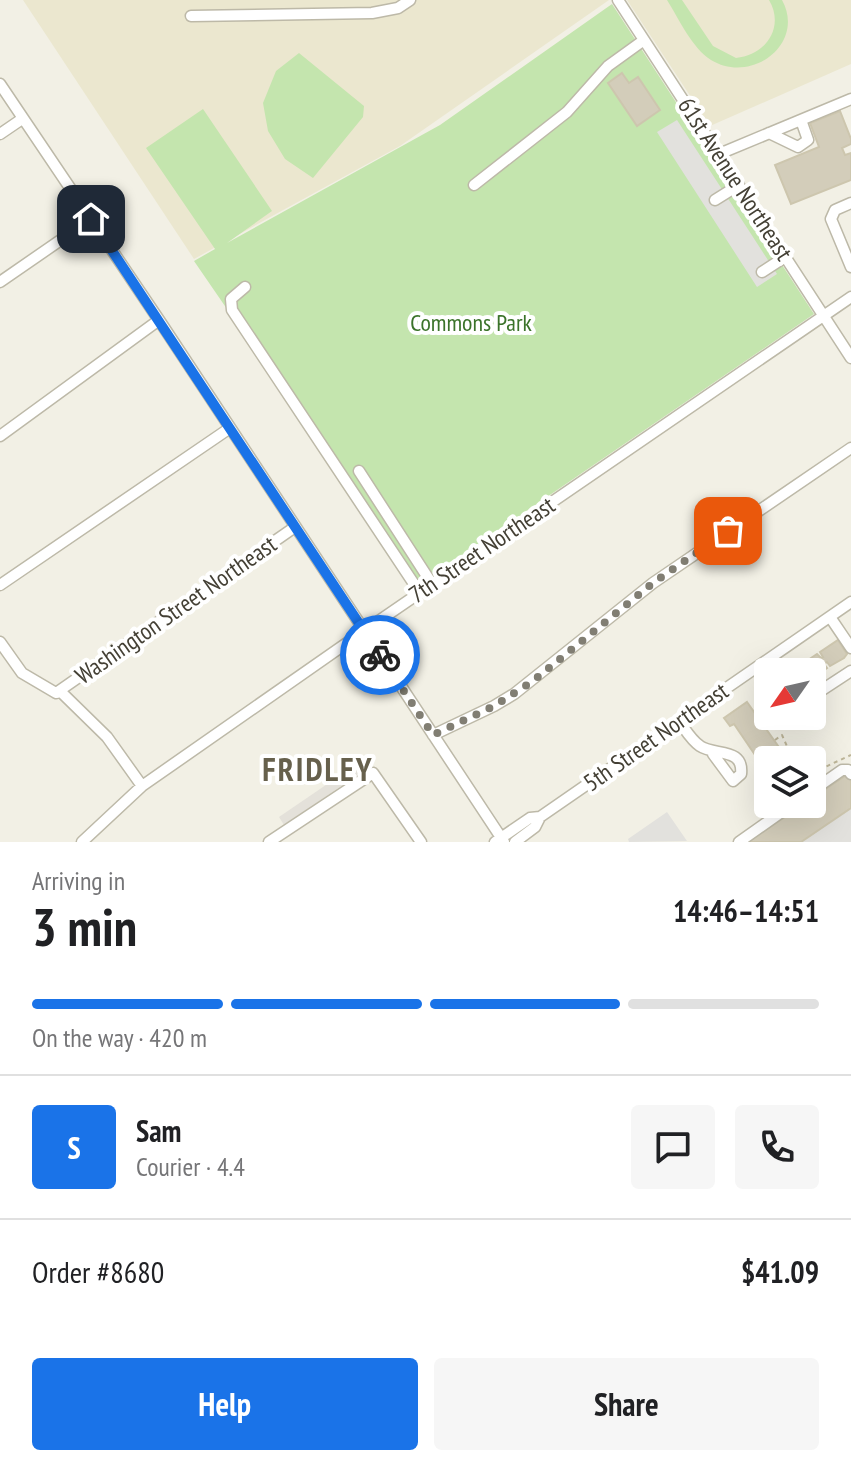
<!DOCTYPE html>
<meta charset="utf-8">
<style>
body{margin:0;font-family:"PT Sans Narrow",sans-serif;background:#f6f6f6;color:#202124;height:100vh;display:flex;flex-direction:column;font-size:30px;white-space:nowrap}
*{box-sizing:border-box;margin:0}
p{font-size:26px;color:#757577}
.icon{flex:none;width:44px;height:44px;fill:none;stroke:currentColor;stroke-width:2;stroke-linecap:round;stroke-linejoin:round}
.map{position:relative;height:842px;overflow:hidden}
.details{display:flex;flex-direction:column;background:#fff;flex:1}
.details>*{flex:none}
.needle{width:52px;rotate:236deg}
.buttons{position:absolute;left:754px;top:658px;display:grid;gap:16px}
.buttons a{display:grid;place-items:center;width:72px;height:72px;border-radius:8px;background:#fff;box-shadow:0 8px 32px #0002;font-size:40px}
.pin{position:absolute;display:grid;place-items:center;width:68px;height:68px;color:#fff;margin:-34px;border-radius:16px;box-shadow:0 4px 12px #0006}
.courier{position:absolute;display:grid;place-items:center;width:80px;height:80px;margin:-40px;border:6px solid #1a73e8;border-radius:50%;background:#fff;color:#222;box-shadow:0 2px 10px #0007}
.summary em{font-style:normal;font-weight:700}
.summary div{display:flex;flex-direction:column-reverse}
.summary{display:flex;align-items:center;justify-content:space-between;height:136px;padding:0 32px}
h1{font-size:52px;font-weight:700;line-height:60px}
.bar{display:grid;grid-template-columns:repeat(4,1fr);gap:12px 8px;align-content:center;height:96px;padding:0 32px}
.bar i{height:10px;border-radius:6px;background:#e0e0e0}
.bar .active{background:#1a73e8}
.bar p{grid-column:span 4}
.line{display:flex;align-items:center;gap:20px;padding:0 32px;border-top:2px solid #e0e0e0}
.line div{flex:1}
.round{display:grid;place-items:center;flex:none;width:84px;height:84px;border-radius:8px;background:#f6f6f6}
.action{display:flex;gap:16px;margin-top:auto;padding:16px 32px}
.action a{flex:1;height:92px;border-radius:8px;background:#1a73e8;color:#fff;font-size:32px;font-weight:700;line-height:92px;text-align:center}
.action a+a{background:#f6f6f6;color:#202124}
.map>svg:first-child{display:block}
.industrial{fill:#e4e1da}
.education{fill:#ebe7cf}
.green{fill:#c4e5ae}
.parking{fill:#e2e1dd}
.building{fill:#d3cdba;stroke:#cdc6ae;stroke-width:2}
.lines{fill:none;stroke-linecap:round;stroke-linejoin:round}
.minor-casing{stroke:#bdb9a8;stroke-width:13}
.path{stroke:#beb699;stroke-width:2;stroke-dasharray:4 4;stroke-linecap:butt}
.minor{stroke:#fff;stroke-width:10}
.done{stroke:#817e73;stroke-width:8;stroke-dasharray:0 14.4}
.route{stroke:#1a73e8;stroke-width:10}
.labels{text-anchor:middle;stroke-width:8;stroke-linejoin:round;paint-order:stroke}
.street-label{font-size:24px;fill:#444035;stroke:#fff}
.park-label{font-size:24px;fill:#3b732a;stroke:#fff}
.district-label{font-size:32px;font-weight:bold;letter-spacing:2px;fill:#66604c;stroke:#fff}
</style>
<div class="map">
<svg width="851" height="842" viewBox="0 0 851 842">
<rect width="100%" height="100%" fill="#f2f0e5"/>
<path class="industrial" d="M 364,759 L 369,767 L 284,825 L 279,817 Z"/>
<path class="education" d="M 23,0 L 609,0 L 400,146 L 194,259 Z
M 627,0 L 851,0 L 851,64 L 710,126 Z"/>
<path class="green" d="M 667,0 L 682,0 L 713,46 L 736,58 C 766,55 785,27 769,0 L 782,0 C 806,43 752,85 711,60 C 692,48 679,19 667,0 Z
M 612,4 L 814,314 L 417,586 L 194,261 L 215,249 L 146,148 L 203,109 L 272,211 L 227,243 L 440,125 Z
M 299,53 L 364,106 L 363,117 L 313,178 L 285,159 L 268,131 L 263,103 L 276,71 Z"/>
<path class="parking" d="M 677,120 L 777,274 L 757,287 L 657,132 Z
M 851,808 L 851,842 L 801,842 Z
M 667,812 L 687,841 L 629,842 L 628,839 Z"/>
<path class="building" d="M 622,73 L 629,83 L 638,77 L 660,110 L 637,126 L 608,83 Z
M 840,111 L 851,139 L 851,144 L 842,148 L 845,155 L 851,153 L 851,180 L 791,204 L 775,165 L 819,147 L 810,123 Z
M 838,640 L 847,654 L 844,658 L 830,666 L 827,662 L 824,664 L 827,668 L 813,678 L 812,672 L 802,672 L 799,666 L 817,654 L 821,658 L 823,657 L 820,652 Z
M 747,702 L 788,760 L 768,760 L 768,774 L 734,724 L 730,726 L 724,718 Z
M 848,774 L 851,780 L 851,808 L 801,842 L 748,842 L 804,804 L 812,804 L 812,798 Z"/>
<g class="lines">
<g class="minor-casing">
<path id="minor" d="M 618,0 L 851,358
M 191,16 L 372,13 L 398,8 L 410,0
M 0,84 L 159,320 L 504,842
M 769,133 L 798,147 L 808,140 L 801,120
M 0,134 L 22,119
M 719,154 L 851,99
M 474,185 L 567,112 L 608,66 L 644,40
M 715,200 L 739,185
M 851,203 L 835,210 L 831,219 L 851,267
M 762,272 L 785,257
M 0,282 L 91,219
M 245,287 L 231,299 L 232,310 L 420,593
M 0,436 L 159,320
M 359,471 L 432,584
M 0,585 L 230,428
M 830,617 L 851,648
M 0,642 L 22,673 L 56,693 L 61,692 L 107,737 L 142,786
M 822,690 L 851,671
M 56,693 L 295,527
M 679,721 C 685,729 691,740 700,746 C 714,756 744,747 741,774 L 733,781 L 713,754
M 433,735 L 494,706 L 514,694 L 653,583 L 851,448
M 812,791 L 842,770 L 848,770 L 851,774
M 82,842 L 142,786 L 364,631 L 851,297
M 269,842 L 373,773 L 421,842
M 495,842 L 530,818 L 540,817 L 851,602
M 515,842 L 535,827 L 540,817
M 739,842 L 793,804"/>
</g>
<path class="path" d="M 775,740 L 782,735 L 793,760
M 812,773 L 851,755"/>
<use href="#minor" class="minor"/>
</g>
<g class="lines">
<path class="done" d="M 380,655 L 433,735 L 494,706 L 533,681 L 653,583 L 728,531"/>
<path class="route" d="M 91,219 L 380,655"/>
</g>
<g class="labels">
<g class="street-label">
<text transform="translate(735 179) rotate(57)" y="8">61st Avenue Northeast</text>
<text transform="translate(482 550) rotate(-34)" y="8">7th Street Northeast</text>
<text transform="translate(176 610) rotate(-35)" y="8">Washington Street Northeast</text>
<text transform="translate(656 737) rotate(-35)" y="8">5th Street Northeast</text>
</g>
<g class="park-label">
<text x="471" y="331">Commons Park</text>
</g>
<g class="district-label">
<text x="318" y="781">FRIDLEY</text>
</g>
</g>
</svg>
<div class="buttons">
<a><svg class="needle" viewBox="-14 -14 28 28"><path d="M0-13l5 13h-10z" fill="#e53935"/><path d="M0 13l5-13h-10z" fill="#757577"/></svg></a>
<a><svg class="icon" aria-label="layers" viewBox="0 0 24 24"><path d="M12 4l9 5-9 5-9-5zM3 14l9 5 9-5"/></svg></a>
</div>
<div class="pin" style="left:728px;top:531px;background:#ea580c"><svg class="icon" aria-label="bag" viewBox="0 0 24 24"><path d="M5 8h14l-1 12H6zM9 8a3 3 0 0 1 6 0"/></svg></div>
<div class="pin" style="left:91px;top:219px;background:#1f2937"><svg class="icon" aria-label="home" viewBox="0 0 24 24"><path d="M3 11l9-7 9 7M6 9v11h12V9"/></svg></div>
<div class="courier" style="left:380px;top:655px"><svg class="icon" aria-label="bike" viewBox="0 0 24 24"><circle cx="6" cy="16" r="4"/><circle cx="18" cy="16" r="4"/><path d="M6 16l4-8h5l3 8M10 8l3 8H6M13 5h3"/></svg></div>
</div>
<section class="details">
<div class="summary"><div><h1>3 min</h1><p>Arriving in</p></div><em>14:46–14:51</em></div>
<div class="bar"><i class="active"></i><i class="active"></i><i class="active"></i><i></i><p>On the way · 420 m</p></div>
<div class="line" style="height:144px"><b class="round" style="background:#1a73e8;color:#fff">S</b><div><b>Sam</b><p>Courier · 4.4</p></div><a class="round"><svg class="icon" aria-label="chat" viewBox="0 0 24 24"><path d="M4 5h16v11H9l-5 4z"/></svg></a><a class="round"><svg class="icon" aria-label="phone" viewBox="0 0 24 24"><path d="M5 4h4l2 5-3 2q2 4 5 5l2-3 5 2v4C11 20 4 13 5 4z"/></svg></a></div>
<div class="line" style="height:104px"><div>Order #8680</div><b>$41.09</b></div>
<div class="action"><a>Help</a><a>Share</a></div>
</section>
